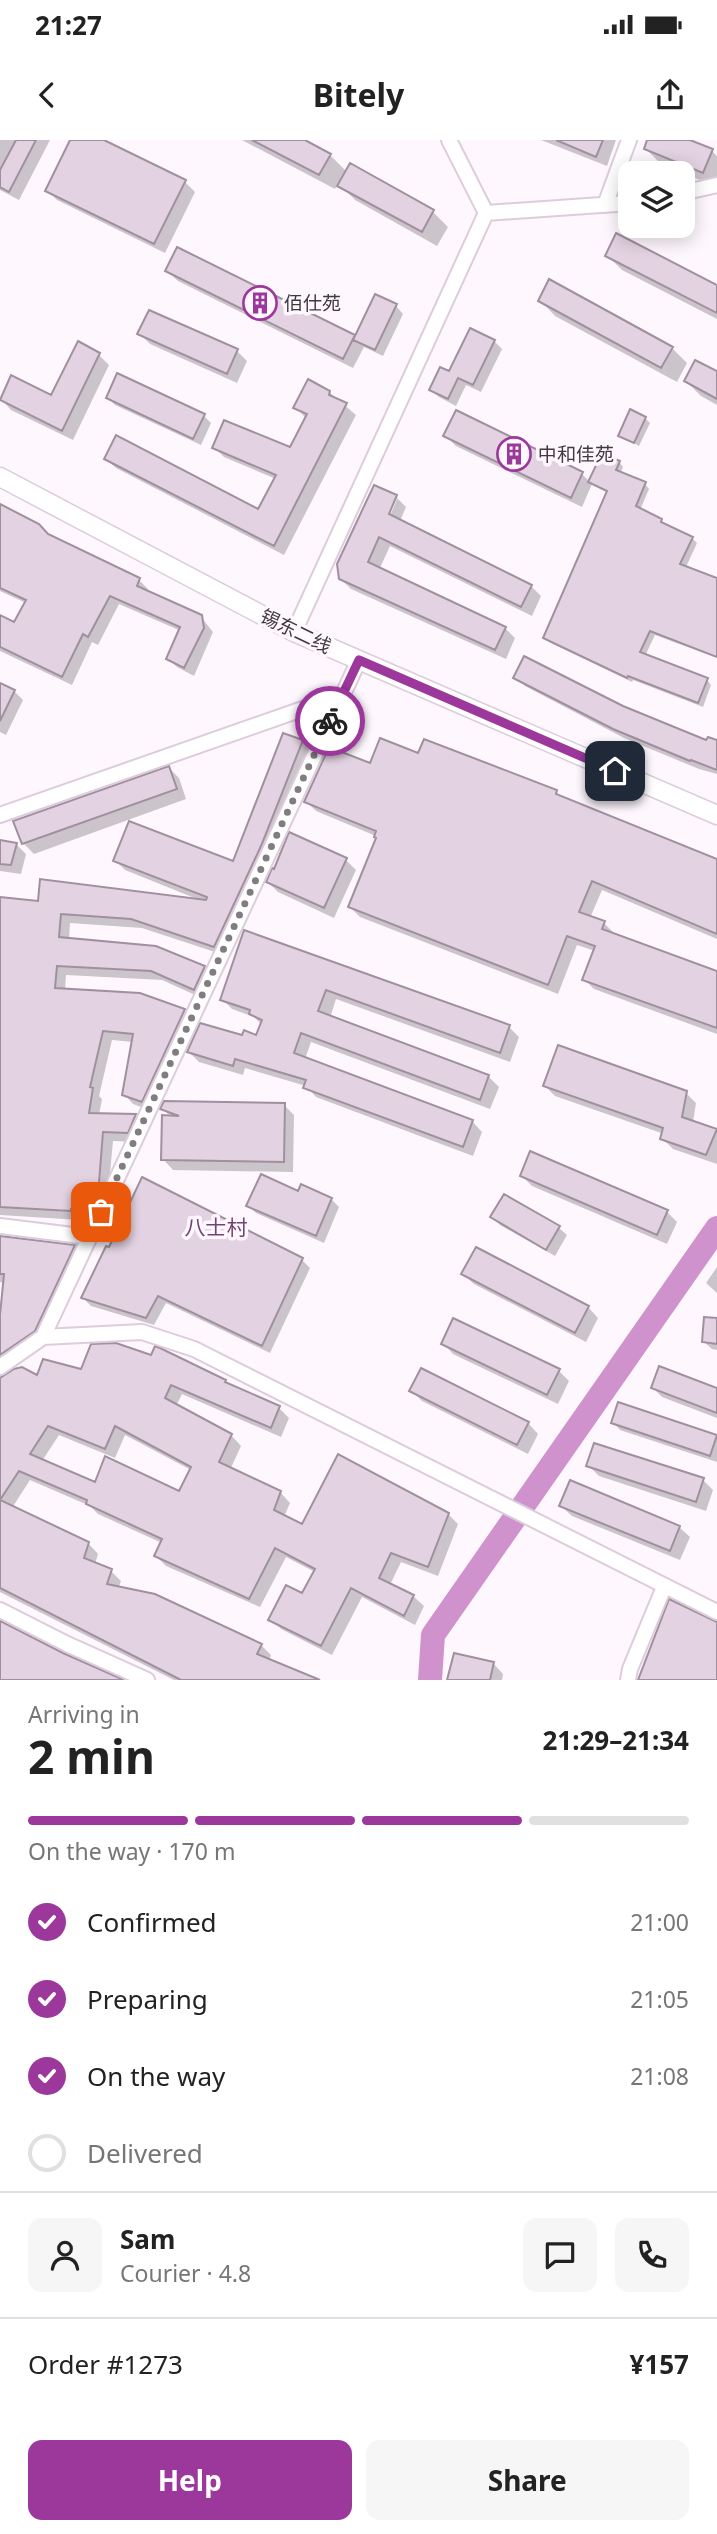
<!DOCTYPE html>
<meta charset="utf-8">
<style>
body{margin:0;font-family:"Noto Sans","Noto Sans SC",sans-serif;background:#f6f6f6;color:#222;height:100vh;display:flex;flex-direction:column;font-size:26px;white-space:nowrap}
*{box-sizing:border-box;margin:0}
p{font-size:23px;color:#767676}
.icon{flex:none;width:38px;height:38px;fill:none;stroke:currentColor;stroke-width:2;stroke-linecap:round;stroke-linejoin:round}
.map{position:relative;height:1540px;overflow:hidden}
.side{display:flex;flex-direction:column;background:#fff;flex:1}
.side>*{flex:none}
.controls{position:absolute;left:618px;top:21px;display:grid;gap:14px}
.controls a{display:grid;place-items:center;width:77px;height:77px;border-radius:14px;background:#fff;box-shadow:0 4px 18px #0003;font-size:35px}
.pin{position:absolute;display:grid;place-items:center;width:60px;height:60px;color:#fff;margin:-30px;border-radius:14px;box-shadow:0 4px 10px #0006}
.courier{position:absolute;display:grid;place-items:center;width:70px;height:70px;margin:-35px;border:5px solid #9c379c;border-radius:50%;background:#fff;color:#222;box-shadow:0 2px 9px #0007}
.head em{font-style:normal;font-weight:700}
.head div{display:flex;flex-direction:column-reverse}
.head{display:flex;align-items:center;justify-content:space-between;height:119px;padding:0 28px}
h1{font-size:46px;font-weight:700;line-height:52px}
.bar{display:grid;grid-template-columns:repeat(4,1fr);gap:10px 7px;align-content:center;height:84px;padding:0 28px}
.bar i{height:9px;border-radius:5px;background:#e0e0e0}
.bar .on{background:#9c379c}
.bar p{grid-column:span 4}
.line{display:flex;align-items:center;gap:18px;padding:0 28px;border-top:2px solid #e0e0e0}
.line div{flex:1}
.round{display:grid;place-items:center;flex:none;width:74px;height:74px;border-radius:14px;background:#f6f6f6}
ol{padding:0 28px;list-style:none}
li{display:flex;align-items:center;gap:21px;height:77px}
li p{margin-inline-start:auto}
li .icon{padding:7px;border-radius:50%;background:#9c379c;color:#fff;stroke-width:4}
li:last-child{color:#767676}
li i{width:38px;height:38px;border:4px solid #e0e0e0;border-radius:50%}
.button{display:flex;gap:14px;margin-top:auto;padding:14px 28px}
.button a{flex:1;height:80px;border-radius:14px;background:#9c379c;color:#fff;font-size:28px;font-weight:700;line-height:80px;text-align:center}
.button a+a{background:#f6f6f6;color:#222}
.status{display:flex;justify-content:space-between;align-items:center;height:49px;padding:0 35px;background:#fff;direction:ltr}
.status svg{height:19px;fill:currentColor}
header{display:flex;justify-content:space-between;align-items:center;height:91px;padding:0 28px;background:#fff;font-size:32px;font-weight:700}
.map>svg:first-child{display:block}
.shadow{fill:#0003;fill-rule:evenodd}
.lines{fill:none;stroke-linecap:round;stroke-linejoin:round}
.river{stroke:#cf92cd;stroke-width:24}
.building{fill:#e3d2e2;stroke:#a0909f;stroke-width:2;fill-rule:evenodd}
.minor-casing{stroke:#ddccdb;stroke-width:18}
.major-casing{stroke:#ddccdb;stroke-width:21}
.minor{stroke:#fff;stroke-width:14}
.major{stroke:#fff;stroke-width:18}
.done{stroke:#827c82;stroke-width:7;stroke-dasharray:0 12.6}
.route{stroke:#9c379c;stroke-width:9}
.labels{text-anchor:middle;stroke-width:7;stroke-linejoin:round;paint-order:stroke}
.poi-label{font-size:19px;fill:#403a40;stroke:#fef7fe;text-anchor:start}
.street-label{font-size:19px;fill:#403a40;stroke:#fef7fe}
.neighbourhood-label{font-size:21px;fill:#754274;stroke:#fef7fe}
</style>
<div class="status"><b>21:27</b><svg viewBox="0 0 49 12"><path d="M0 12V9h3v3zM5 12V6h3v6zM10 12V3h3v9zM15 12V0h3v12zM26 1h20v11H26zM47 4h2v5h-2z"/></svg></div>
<header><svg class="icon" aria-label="back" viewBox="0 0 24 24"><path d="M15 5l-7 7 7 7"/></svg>Bitely<svg class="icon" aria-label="share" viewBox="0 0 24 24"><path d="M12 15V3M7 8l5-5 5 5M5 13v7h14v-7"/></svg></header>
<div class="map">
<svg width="717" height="1540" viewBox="0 0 717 1540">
<rect width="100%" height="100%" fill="#fef7fe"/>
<path class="shadow" d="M 0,0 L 50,0 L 19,60 L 0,50 Z
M 72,0 L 100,0 L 185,42 L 195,52 L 165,113 L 57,60 L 47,50 Z
M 242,0 L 302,0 L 330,15 L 347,32 L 351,26 L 433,72 L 448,87 L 437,106 L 355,60 L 338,43 L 335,49 Z
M 541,0 L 616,0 L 607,26 Z
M 649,0 L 685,0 L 712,11 L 717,16 L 717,47 L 661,24 L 646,9 Z
M 607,115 L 717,147 L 717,179 L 622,130 Z
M 167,131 L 356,198 L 396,166 L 403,174 L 383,216 L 364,207 L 353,228 L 178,141 Z
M 540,160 L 672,208 L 687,223 L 677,242 L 555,176 Z
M 140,194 L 237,211 L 247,221 L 237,243 L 150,204 Z
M 494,201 L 502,209 L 481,252 L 466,245 L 456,266 L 439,257 L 431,250 Z
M 99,215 L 109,225 L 73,300 L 11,270 L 1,259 L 52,258 Z
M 717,233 L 717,265 L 701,256 L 686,241 Z
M 329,252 L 356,275 L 284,415 L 116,328 L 106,319 L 259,371 L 276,339 L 224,317 L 214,307 L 291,310 L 307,279 L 296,268 Z
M 108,258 L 204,276 L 211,283 L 201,305 L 115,265 Z
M 457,273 L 582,334 L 590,342 L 619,322 L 623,327 L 620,334 L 645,344 L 649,349 L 640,370 L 692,398 L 697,403 L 686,427 L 717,441 L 717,518 L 655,495 L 645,516 L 707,540 L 711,545 L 703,567 L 633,540 L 632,542 L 549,502 L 545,497 L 608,353 L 592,344 L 582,367 L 456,306 L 446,296 Z
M 645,278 L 650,283 L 639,306 L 620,295 Z
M 374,347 L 396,357 L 406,367 L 400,381 L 531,446 L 541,456 L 532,476 L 390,406 L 379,430 L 505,488 L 515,498 L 506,519 L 351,449 L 340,438 L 339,424 ZM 393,359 L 397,359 L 387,383 L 384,381 Z
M 0,366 L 49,397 L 139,440 L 148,449 L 147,452 L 201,477 L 213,492 L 194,536 L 177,527 L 168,518 L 181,491 L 119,464 L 98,505 L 92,502 L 72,545 L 0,511 L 0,477 L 15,484 L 26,463 L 0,451 Z
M 516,537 L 623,567 L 707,602 L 717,602 L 717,634 L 699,629 L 624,598 L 525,546 Z
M 0,545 L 14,551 L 23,560 L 6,595 L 0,592 Z
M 302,602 L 311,612 L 224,815 L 142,788 L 70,783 L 69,800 L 156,808 L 204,828 L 214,838 L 204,859 L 162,840 L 66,835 L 65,851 L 140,855 L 184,871 L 194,880 L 152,971 L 133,964 L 124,954 L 133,902 L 112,900 L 99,956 L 102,959 L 99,975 L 136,976 L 145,985 L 137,1002 L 113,1001 L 107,1066 L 101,1079 L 80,1078 L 80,1080 L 0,1075 L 0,759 L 40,763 L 202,761 L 125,730 L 115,720 L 234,723 Z
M 419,616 L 556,652 L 563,659 L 717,721 L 717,799 L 602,750 L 590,778 L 604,783 L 614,793 L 613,795 L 717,833 L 717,894 L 594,849 L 584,839 L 595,811 L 577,805 L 558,854 L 360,777 L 350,767 L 378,698 L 376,696 L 316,671 L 306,661 L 371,625 Z
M 169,628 L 179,638 L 186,659 L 34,714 L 23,703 Z
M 0,701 L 16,704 L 26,714 L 21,734 L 0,731 Z
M 346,720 L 356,730 L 334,778 L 278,752 L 268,742 Z
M 245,793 L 509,887 L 519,897 L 510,922 L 336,859 L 330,878 L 488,936 L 499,947 L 490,969 L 311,902 L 305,919 L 472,981 L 482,992 L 473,1016 L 316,957 L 306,946 L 245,928 L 243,935 L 199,922 L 189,912 L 243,898 L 257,897 L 262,885 L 254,877 L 232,869 L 222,859 Z
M 545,946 L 686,953 L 696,963 L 693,982 L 717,991 L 717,1024 L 673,1009 L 662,998 L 664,994 L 555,956 Z
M 284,965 L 294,975 L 293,1032 L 173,1030 L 163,1019 L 171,977 L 162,968 Z
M 522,1036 L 667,1072 L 677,1082 L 667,1104 L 532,1046 Z
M 299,1053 L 331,1059 L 339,1067 L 324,1103 L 256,1073 L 248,1066 Z
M 492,1077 L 559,1088 L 567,1095 L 555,1116 L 500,1085 Z
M 0,1097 L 75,1107 L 84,1117 L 45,1201 L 0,1227 L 0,1177 L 5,1143 L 0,1142 Z
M 302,1120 L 310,1128 L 270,1213 L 166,1163 L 154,1185 L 91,1166 L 83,1158 Z
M 717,1127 L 717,1153 L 706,1143 Z
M 463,1134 L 588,1167 L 598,1178 L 586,1202 L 474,1144 Z
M 454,1180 L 559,1231 L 569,1241 L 558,1264 L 453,1214 L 443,1203 Z
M 717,1180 L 717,1210 L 712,1209 L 704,1202 Z
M 82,1232 L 225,1242 L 229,1246 L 279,1268 L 289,1278 L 281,1297 L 182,1254 L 176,1266 L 231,1295 L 241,1306 L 230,1330 L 280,1352 L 290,1363 L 284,1377 L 303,1386 L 448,1374 L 458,1384 L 438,1436 L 401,1422 L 390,1445 L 413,1456 L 424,1466 L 415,1485 L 362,1457 L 332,1515 L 281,1489 L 271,1479 L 303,1456 L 315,1432 L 286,1417 L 260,1467 L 166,1426 L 156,1416 L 162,1403 L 98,1374 L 90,1366 L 30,1340 L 12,1368 L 88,1403 L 98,1414 L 95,1424 L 111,1431 L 121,1441 L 118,1449 L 261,1505 L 271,1515 L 269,1521 L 313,1540 L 174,1540 L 0,1452 L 0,1257 L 38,1238 ZM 59,1295 L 115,1318 L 125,1295 L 191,1330 L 180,1353 L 96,1344 L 42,1321 Z
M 653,1248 L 717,1250 L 717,1278 L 662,1257 Z
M 411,1250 L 528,1283 L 538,1294 L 528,1314 L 422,1261 Z
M 619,1264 L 717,1297 L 717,1322 L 620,1290 L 613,1282 Z
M 588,1325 L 703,1340 L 713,1350 L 706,1371 L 599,1336 Z
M 561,1366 L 679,1387 L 690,1397 L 680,1420 L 572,1376 Z
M 493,1523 L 503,1534 L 502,1540 L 449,1540 Z"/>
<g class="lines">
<path class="river" d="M 430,1540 L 433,1495 L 717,1088"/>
</g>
<path class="building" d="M 16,0 L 36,0 L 9,52 L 0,47 L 0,30 Z
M 70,0 L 104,0 L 186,40 L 154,104 L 45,51 Z
M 252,0 L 305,0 L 331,14 L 319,35 Z
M 556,0 L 603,0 L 596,17 Z
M 647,0 L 690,0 L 713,9 L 703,33 L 644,9 Z
M 350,23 L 434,70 L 422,92 L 337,46 Z
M 616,93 L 717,145 L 717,173 L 605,116 Z
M 177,107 L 355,195 L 343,219 L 165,131 Z
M 549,139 L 673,207 L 661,228 L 538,161 Z
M 375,154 L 397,164 L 375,210 L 353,200 Z
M 149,170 L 238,209 L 227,234 L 137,194 Z
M 470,188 L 495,200 L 473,245 L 458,238 L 448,259 L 429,250 L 440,227 L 449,231 Z
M 78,201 L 100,213 L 62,291 L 0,260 L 11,235 L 51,255 Z
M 695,220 L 717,231 L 717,259 L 684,241 Z
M 117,233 L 205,274 L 193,299 L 106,258 Z
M 308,239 L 330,251 L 329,255 L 347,263 L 274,406 L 104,319 L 116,295 L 258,369 L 276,335 L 212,308 L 224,280 L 290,307 L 307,274 L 293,268 Z
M 630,269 L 646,277 L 634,303 L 618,296 Z
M 456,270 L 583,332 L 571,358 L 443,296 Z
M 602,313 L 620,321 L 616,330 L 646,342 L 636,366 L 662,379 L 661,382 L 693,397 L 680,424 L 717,438 L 717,517 L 650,491 L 640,512 L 708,538 L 698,563 L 628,536 L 627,538 L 543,498 L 607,351 L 588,342 Z
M 374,345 L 397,355 L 389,374 L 532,445 L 521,467 L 379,397 L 368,422 L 506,487 L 495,510 L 339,439 L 337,424 Z
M 0,364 L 39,384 L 48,394 L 140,438 L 137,446 L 202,475 L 204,488 L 184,528 L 166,519 L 180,487 L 110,456 L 88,497 L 83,494 L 62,537 L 0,507 L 0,475 L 14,482 L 26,460 L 0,448 Z
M 524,516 L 623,566 L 706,600 L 708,597 L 717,600 L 717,630 L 691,620 L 690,621 L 613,589 L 513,538 Z
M 0,543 L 15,550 L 0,581 Z
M 283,593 L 303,600 L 261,706 L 214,807 L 131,779 L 61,774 L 59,797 L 156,806 L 205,826 L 194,850 L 151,831 L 57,826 L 55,848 L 140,853 L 185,869 L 142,962 L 122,955 L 133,894 L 103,891 L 90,947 L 93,948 L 89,973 L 136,974 L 128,993 L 103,992 L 98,1055 L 92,1070 L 71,1069 L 71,1071 L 0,1067 L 0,757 L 38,761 L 40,739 L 206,760 L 207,757 L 113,721 L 129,681 L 233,721 Z
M 380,598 L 418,613 L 424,599 L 557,650 L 556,654 L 717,719 L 717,794 L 592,741 L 579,772 L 605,781 L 602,789 L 717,831 L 717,888 L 582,840 L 595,806 L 567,796 L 548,845 L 348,767 L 376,698 L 374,697 L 376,691 L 304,662 L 329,607 L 370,623 Z
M 169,626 L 177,649 L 22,704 L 13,681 Z
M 289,692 L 347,718 L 324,768 L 266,742 L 272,728 L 274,729 Z
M 0,700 L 17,703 L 11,725 L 0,724 Z
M 244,790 L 510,885 L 500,913 L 326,850 L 318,871 L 489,935 L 480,960 L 301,893 L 294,913 L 473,980 L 463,1007 L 303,948 L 306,940 L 235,919 L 233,926 L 187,912 L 200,883 L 242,895 L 244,890 L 256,895 L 262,880 L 249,874 L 250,870 L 220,860 Z
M 558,905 L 687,951 L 682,977 L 717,989 L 706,1015 L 660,999 L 663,988 L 543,946 Z
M 164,961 L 285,963 L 284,1022 L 161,1020 L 162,975 L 179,976 L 160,969 Z
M 530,1011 L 668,1070 L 657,1095 L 520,1036 Z
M 261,1034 L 298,1051 L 301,1044 L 332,1058 L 316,1096 L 246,1066 Z
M 142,1037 L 303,1118 L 262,1206 L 158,1156 L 146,1178 L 81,1158 L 106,1106 L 109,1107 Z
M 504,1054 L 560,1086 L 546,1110 L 490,1077 Z
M 0,1096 L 75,1105 L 35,1191 L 0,1215 L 0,1175 L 4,1134 L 0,1134 Z
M 476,1107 L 589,1166 L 575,1193 L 461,1134 Z
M 704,1177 L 717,1178 L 717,1204 L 702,1202 Z
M 453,1178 L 560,1229 L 547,1255 L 441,1204 Z
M 116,1203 L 151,1215 L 155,1206 L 160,1208 L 226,1240 L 225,1242 L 280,1266 L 271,1288 L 171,1245 L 165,1258 L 232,1294 L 219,1322 L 281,1351 L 274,1370 L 302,1384 L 338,1314 L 449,1373 L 428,1427 L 391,1413 L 379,1438 L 414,1455 L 404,1476 L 351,1448 L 321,1506 L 268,1480 L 286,1445 L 302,1453 L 315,1429 L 275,1408 L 249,1459 L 154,1416 L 162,1399 L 86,1364 L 87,1360 L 19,1331 L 0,1360 L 89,1402 L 84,1418 L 112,1429 L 107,1444 L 155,1454 L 262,1504 L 257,1514 L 320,1540 L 181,1540 L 0,1448 L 0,1238 L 14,1229 L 22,1227 L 37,1235 L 43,1219 L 81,1229 L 91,1204 ZM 48,1286 L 105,1309 L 115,1286 L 191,1327 L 179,1351 L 105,1316 L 95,1342 L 30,1314 Z
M 659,1226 L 717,1248 L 717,1273 L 651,1248 Z
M 421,1228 L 529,1282 L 517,1305 L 409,1251 Z
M 618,1262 L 717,1295 L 710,1316 L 611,1283 Z
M 594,1303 L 704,1338 L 696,1362 L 586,1326 Z
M 570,1340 L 680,1386 L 670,1411 L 559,1366 Z
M 669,1459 L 717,1482 L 717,1540 L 638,1540 Z
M 0,1481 L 63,1513 L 124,1540 L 0,1540 Z
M 454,1513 L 494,1522 L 490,1540 L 447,1540 Z"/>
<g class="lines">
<g class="minor-casing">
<path id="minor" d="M 449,0 L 486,73
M 682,53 L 717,45
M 605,65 L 629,0
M 294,492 L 486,73 L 630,63
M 0,675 L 311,566 L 337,566
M 0,1086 L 89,1097
M 43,1197 L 142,1192 L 194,1209 L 717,1472
M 0,1227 L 43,1197 L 359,520
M 0,1470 L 67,1504 L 147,1540
M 628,1540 L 630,1529 L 664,1447"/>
</g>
<g class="major-casing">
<path id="major" d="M 0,337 L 294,492 L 717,675"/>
</g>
<use href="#minor" class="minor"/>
<use href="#major" class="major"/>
</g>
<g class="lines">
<path class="done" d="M 101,1072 L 330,581"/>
<path class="route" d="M 330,581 L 359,520 L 615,631"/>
</g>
<defs>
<g id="building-ring" transform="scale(1.75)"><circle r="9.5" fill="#fef7fe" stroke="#9c379c" stroke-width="1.5"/><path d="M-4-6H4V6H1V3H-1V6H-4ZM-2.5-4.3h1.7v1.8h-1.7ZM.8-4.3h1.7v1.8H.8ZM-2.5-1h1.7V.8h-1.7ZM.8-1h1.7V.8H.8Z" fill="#9c379c"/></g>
</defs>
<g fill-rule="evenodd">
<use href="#building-ring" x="260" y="163"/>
<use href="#building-ring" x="514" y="314"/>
</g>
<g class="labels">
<g class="poi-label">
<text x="284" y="170">佰仕苑</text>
<text x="538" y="321">中和佳苑</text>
</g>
<g class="street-label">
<text transform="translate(296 491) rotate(26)" y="7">锡东二线</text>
</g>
<g class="neighbourhood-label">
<text x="216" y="1095">八士村</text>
</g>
</g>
</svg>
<div class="controls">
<a><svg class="icon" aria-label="layers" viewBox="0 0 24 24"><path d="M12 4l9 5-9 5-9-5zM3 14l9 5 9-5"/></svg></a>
</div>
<div class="pin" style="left:101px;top:1072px;background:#ea580c"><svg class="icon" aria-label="bag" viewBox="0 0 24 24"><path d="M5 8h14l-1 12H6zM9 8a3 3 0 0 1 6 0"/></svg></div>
<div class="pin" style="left:615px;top:631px;background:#1f2937"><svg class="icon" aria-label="home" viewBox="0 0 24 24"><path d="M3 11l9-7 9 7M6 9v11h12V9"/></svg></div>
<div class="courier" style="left:330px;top:581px"><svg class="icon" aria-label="bike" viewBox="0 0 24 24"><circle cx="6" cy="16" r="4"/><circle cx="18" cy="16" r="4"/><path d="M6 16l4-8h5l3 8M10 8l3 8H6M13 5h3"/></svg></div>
</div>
<section class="side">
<div class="head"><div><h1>2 min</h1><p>Arriving in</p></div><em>21:29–21:34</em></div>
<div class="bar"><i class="on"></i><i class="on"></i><i class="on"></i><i></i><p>On the way · 170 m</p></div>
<ol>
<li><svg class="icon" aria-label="check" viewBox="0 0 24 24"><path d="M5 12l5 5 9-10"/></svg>Confirmed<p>21:00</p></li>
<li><svg class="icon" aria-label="check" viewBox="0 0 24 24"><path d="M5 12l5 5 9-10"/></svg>Preparing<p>21:05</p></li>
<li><svg class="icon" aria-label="check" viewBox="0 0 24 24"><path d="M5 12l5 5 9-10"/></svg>On the way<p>21:08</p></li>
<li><i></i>Delivered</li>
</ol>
<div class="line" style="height:126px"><a class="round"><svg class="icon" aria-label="person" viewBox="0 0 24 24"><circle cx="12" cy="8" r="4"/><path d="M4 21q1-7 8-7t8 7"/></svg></a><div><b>Sam</b><p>Courier · 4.8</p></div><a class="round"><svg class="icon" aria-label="chat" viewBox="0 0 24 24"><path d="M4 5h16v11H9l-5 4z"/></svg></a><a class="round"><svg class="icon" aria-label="phone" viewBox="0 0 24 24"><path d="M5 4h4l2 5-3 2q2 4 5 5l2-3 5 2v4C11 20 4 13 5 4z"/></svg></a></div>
<div class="line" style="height:91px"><div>Order #1273</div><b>¥157</b></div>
<div class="button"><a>Help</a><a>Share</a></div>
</section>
